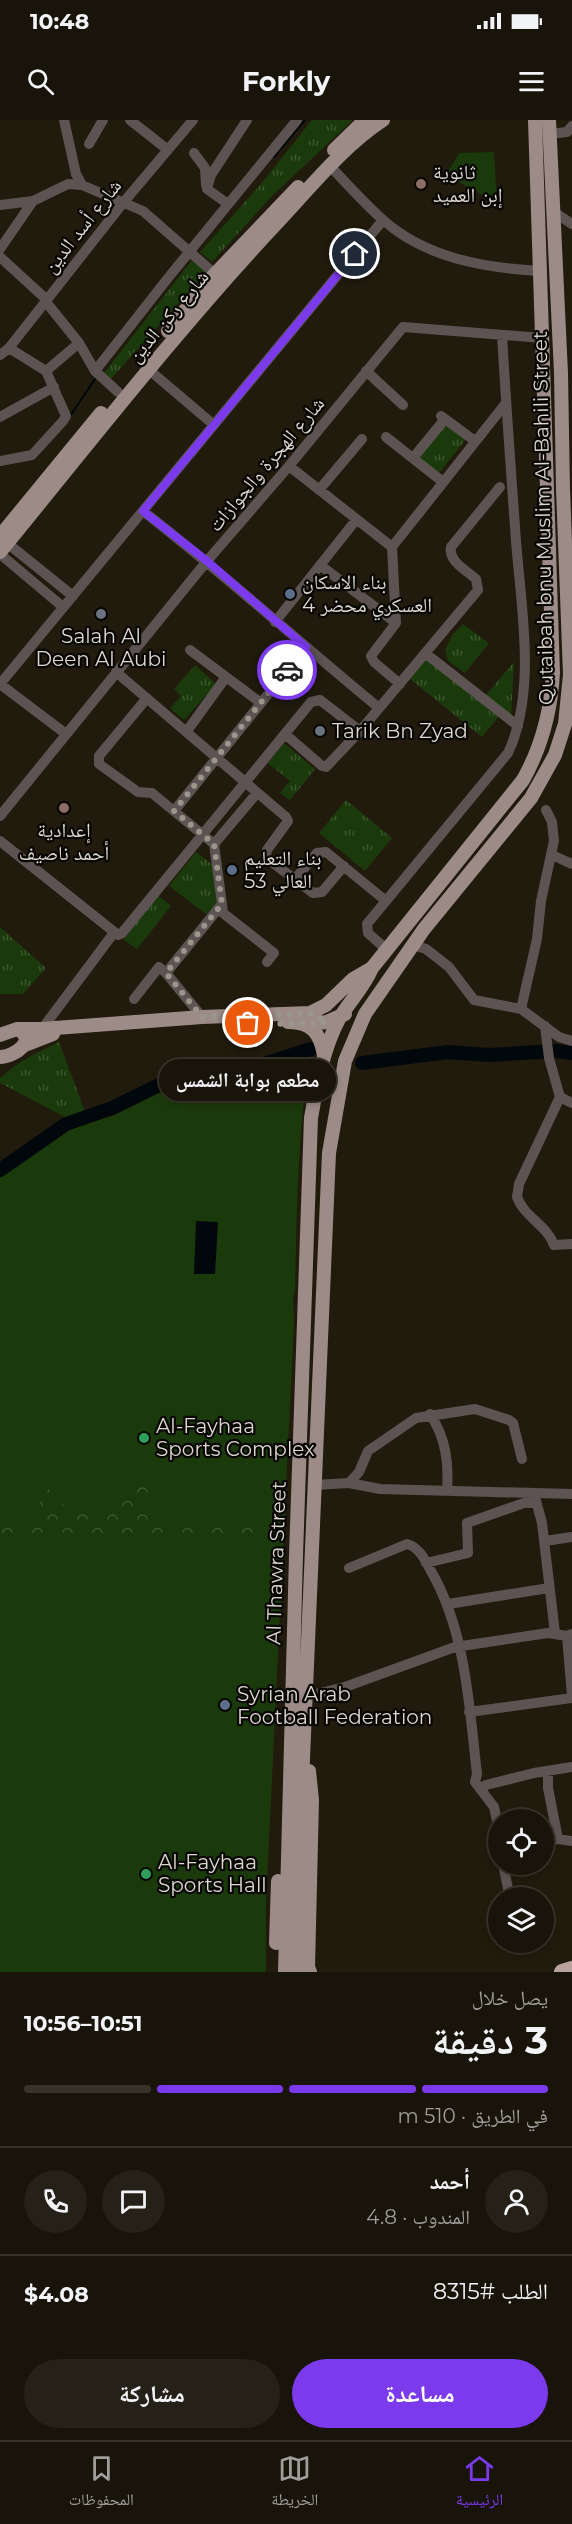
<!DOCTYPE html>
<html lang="ar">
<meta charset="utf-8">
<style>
body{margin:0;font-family:Montserrat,"Noto Naskh Arabic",sans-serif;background:#262118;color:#f1f3f6;direction:rtl;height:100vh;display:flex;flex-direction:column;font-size:22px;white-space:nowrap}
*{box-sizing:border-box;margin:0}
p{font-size:20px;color:#9f9e9c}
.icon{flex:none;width:33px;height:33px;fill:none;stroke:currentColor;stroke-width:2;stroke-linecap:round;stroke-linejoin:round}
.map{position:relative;height:1852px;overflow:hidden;direction:ltr}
.side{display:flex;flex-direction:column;background:#19140a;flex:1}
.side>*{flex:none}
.fabs{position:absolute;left:488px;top:1689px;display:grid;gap:12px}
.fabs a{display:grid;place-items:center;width:66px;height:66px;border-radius:50%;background:#19140a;box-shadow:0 3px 9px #0003,0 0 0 2px #37332b;font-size:30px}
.pin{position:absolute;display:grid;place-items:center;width:51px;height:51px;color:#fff;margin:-26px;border:3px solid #fff;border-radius:50%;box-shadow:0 2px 6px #0007}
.courier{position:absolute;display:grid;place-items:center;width:60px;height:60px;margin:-30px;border:4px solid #7c3aed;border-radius:50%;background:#fff;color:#222;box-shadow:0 2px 8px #0007}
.bubble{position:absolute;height:42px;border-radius:21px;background:#19140a;box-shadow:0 3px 9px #0003,0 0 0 2px #37332b;font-size:20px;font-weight:700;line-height:42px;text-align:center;direction:rtl}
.overview em{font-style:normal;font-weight:700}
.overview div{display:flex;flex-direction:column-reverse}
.overview{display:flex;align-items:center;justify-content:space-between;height:102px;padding:0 24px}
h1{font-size:39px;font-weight:700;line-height:45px}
.bar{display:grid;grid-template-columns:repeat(4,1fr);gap:9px 6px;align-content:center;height:72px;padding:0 24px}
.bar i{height:8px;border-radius:4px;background:#37332b}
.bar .current{background:#7c3aed}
.bar p{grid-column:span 4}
.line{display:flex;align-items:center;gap:15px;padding:0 24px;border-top:2px solid #37332b}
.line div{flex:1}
.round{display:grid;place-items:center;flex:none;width:63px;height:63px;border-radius:32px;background:#262118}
.primary-button{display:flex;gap:12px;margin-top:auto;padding:12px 24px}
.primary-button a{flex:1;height:69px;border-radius:36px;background:#7c3aed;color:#fff;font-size:24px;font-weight:700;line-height:69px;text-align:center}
.primary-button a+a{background:#262118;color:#f1f3f6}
.status{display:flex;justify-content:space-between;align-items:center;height:42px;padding:0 30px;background:#19140a;direction:ltr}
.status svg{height:16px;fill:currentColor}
header{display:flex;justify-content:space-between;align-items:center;height:78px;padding:0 24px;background:#19140a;font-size:27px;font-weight:700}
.tabs{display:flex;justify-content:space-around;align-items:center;height:84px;border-top:2px solid #37332b;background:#19140a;font-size:16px;color:#9f9e9c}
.tabs a{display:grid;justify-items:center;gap:3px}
.tabs .current{color:#7c3aed}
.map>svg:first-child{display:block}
.grass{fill:#1b3a0b}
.forest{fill:url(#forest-crowns)}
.park{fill:url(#park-tufts)}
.water{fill:#00080b}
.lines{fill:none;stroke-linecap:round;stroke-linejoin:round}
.stream{stroke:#00080b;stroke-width:2}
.river{stroke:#00080b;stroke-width:14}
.minor{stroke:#5c5352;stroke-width:10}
.major{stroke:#9d8b88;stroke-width:14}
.highway{stroke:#b7a29e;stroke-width:16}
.done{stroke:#9b968b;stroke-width:6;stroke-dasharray:0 10.8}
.route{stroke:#7c3aed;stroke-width:8}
.education-dot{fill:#8d6e63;stroke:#080603;stroke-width:2}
.service-dot{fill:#5c6f8a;stroke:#080603;stroke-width:2}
.worship-dot{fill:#6b7280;stroke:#080603;stroke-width:2}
.leisure-dot{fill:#2e9e5b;stroke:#080603;stroke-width:2}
.labels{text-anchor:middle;stroke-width:4.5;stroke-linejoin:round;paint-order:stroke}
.poi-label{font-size:20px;fill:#dcd8cf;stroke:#080603;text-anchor:start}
.street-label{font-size:20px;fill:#dcd8cf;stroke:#080603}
</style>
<div class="status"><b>10:48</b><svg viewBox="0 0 49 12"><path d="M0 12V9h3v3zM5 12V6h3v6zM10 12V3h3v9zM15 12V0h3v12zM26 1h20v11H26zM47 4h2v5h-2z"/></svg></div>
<header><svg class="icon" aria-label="menu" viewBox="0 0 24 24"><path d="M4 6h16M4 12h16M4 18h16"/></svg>Forkly<svg class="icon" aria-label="search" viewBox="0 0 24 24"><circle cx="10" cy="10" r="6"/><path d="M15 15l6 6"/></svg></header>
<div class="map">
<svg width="572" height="1852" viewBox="0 0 572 1852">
<defs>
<pattern id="forest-crowns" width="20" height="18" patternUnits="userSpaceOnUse" patternTransform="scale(1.5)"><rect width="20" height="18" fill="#1b3a0b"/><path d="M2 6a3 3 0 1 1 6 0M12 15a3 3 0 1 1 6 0" fill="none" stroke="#3c562e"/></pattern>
<pattern id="park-tufts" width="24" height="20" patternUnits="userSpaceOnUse" patternTransform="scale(1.5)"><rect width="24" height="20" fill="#1b3a0b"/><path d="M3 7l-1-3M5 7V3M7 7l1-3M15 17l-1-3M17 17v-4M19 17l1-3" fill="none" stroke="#3c562e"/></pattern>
</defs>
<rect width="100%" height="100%" fill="#211b0d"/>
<path class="grass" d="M 494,32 L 497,83 L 446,55 L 459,33 Z
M 310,937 C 297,1015 297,1093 295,1171 L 293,1177 L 294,1202 L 266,1783 L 266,1852 L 0,1852 L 0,1058 L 69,1010 L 115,995 L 167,969 L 200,965 L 213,970 Z"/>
<path class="forest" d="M 141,1357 L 151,1358 L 150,1399 L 281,1401 L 281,1420 L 57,1414 L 37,1420 L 0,1417 L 1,1399 L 39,1399 L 40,1363 C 50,1366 51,1376 59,1382 C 93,1406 121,1386 141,1357 Z"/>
<path class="park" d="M 312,0 L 353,0 L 273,75 L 212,142 L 200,132 L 261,64 Z
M 192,140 L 206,152 L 111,259 L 104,253 Z
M 446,303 L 466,319 L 439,353 L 419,337 Z
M 463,504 L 489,523 L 465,553 L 448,541 L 445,530 L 452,515 Z
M 427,537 L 500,595 L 482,617 L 410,559 Z
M 514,542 L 511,596 L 486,575 Z
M 195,545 L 216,564 L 184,600 L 170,588 L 181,576 L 174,569 Z
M 284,623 L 315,649 L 290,680 L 280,673 L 290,661 L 268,643 Z
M 346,680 L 392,718 L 365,751 L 319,713 Z
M 196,732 L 213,745 L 217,786 L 206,794 L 169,766 Z
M 157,775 L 171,786 L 137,829 L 123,819 Z
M 0,807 L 46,848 L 23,874 L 0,874 Z
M 59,922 L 85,992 L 69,999 L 0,963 L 0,958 C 18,942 37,932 59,922 Z"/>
<path class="water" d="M 196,1101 L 218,1102 L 215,1154 L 194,1154 Z"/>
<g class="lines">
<path class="stream" d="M 274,37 L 305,0
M 70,296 L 97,256"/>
<path class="river" d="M 362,943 L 448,932 L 488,935 L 555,931 L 572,933
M 0,1050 L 66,1004 L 112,988 L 165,962 L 180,960 L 213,963 L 230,960 L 270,942 L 311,929"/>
<path class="minor" d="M 64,0 L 76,54 L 82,65
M 130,0 L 168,30
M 549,14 L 567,12 L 572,6
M 89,24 L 103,0
M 194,33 L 205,48 L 206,65
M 330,46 C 347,64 364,83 382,99 C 425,138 484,148 540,151
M 228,84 L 207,69 L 211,55 L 247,0
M 0,85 L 33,81 L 68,64 L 82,65 L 143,91 L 215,154
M 554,92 L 572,104
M 0,129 L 33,81
M 0,137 L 47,180
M 46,182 L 79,223 L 95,251 L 118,272
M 0,235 L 9,228 L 123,83 L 193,0
M 148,249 L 214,305
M 46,251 L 79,223
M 95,251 L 168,158 L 297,0
M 366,251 L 403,285
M 441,296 L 475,321
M 0,297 L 54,267
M 386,317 L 443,362
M 413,338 L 445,299
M 0,341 L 32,335 L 63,301 L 66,296 L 46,251 L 9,228
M 289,346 L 392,427 L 396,503 L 371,536 L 374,542 L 400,564
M 319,370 L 362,319
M 143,391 C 224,454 300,523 379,588
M 7,423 L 73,476
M 392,427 L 506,283
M 0,434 L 63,487
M 320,445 L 396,503
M 275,502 L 356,400
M 190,530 L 261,583
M 425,533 L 518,606
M 116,552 L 286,697 L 288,701 L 267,730 L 266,735 L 269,740 L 313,773 L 322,772 L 344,746
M 0,564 L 383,100
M 0,564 L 66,614
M 147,578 L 99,636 L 99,644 L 138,672 L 152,673 L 214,724 L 257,673
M 187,611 L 226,557
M 285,614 L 322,646 L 326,647 L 360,611 L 478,470 L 476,459 C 466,450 448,441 451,427 L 500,367
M 174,691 L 306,527
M 0,696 L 207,441 L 289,346 L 403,207 L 542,218
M 0,721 L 118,815 L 122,813 L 311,582 L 320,580 L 360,611
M 214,724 L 222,784
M 552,735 L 572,744
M 295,759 L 317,733 L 326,732 L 386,781
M 413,825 L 426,829 L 449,847 L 474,880 L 521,889 L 559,917 L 572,921
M 387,830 L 368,813 L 367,804 L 508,633 C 537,571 521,487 516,421 C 511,352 506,284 502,215
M 166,853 L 202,897
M 134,879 L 159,847 L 166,853 L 222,784 L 223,793 L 274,833 L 267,842
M 521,889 L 537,819 L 541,781 L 554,721 L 552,702 L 546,690
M 545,906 L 549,938 L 560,977 L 519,1064 L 517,1077 C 524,1097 547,1105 554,1125 L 572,1124
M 42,909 L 113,814
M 560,977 L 572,983
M 430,1294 C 446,1318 449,1343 447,1371
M 349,1363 L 380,1369 L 572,1374
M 315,1365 L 349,1363 L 359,1352 L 368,1331 L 416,1298 L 475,1289 L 509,1300 L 513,1303 L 522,1339
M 535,1377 L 542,1403 L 555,1513
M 545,1421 L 572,1417
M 426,1443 L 468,1433 L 467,1403 L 524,1383 L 536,1383
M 349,1448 L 407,1424 C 419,1427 425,1440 431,1451 C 466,1512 469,1585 477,1654 L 475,1662 L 494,1687 L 498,1706
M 448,1484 L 549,1468
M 567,1516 L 572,1576
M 307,1576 L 345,1567 L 455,1527 L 548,1513 L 567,1516 L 572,1514
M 469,1592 L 572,1578
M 548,1652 L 548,1668 L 558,1719
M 481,1669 L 486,1665 L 534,1653 L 572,1647
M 543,1723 L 558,1719 L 572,1721
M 503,1744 L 510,1778"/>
<path class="major" d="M 334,30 L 365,0
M 168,211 L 215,154 L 298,67
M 0,416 L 101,293
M 0,432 C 90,322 178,209 275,105 C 309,69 342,27 383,0
M 288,902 C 312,902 320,913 324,935
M 307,904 L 327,902 L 345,894
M 17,909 L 42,909 L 202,897 L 310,893 L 326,885 L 353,859 L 372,848
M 0,915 L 17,909 C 39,920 14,937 0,937
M 25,925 L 53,914
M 309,1651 L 312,1680 L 308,1847 L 310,1852
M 276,1823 L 278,1761
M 285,1852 L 296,1435 L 311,998 C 317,964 323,929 339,899 C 350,881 364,867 372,848 L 523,660 C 542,626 551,592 553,553 L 535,0
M 297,1852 L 303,1638 L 329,1033 L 345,941 L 365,894 L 424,809 L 531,678 L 555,635 L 565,604 L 570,555 L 563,369 L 561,253 L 549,0"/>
<path class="highway" d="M 562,1852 L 572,1849"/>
</g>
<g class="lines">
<path class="done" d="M 248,903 C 272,903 304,906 327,902 L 310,893 L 202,897 L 166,853 L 222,784 L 214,724 L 174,691 L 287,550"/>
<path class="route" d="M 287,550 L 306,527 L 207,441 L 143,391 L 355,134"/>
</g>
<g class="education-dot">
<circle cx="421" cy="64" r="6"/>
<circle cx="64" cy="688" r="6"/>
</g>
<g class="service-dot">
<circle cx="290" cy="474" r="6"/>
<circle cx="232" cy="750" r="6"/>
<circle cx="225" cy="1585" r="6"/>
</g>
<g class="worship-dot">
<circle cx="101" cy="494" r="6"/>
<circle cx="320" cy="611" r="6"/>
</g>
<g class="leisure-dot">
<circle cx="144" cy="1318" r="6"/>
<circle cx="146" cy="1754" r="6"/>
</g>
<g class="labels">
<g class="poi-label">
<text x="433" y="59">ثانوية<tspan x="433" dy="23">إبن العميد</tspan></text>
<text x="302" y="469">بناء الاسكان<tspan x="302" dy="23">العسكري محضر 4</tspan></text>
<text x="101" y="523" text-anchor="middle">Salah Al<tspan x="101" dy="23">Deen Al Aubi</tspan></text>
<text x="332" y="618">Tarik Bn Zyad</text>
<text x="64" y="717" text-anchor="middle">إعدادية<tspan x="64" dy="23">أحمد ناصيف</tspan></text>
<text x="244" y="745">بناء التعليم<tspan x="244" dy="23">العالي 53</tspan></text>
<text x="156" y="1313">Al-Fayhaa<tspan x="156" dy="23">Sports Complex</tspan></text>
<text x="237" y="1581">Syrian Arab<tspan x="237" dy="23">Football Federation</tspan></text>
<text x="158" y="1749">Al-Fayhaa<tspan x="158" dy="23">Sports Hall</tspan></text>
</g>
<g class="street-label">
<text transform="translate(82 106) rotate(-52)" y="7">شارع أسد الدين</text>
<text transform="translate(168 196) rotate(-50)" y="7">شارع ركن الدين</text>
<text transform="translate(266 344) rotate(-50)" y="7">شارع الهجرة والجوازات</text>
<text transform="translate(543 398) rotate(-91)" y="7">Qutaibah bnu Muslim Al-Bahili Street</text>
<text transform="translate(276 1443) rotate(-88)" y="7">Al Thawra Street</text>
</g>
</g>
</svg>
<div class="fabs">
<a><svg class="icon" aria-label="locate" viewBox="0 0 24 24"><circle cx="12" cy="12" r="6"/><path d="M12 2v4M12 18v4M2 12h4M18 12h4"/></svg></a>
<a><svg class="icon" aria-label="layers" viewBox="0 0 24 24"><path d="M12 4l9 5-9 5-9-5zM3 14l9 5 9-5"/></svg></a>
</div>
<div class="pin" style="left:248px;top:903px;background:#ea580c"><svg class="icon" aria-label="bag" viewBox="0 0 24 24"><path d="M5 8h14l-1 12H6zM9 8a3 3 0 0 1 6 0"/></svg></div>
<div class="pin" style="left:355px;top:134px;background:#1f2937"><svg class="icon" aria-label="home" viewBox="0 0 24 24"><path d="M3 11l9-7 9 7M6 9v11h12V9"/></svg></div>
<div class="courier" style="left:287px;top:550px"><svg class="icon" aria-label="car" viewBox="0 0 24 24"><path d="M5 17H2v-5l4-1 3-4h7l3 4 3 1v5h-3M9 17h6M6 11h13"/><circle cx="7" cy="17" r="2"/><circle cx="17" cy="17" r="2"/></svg></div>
<div class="bubble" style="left:159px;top:939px;width:177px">مطعم بوابة الشمس</div>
</div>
<section class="side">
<div class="overview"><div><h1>3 دقيقة</h1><p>يصل خلال</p></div><em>10:51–10:56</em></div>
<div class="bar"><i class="current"></i><i class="current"></i><i class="current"></i><i></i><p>في الطريق · 510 m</p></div>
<div class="line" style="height:108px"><a class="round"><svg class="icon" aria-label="person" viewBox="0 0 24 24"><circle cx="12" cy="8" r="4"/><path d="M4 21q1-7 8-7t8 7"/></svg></a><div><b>أحمد</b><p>المندوب · 4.8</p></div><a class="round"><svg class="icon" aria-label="chat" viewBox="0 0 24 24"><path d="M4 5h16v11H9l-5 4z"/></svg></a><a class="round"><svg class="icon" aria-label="phone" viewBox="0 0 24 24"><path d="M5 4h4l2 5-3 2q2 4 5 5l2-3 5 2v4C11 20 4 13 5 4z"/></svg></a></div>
<div class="line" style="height:78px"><div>الطلب #8315</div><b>$4.08</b></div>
<div class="primary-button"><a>مساعدة</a><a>مشاركة</a></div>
</section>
<nav class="tabs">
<a class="current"><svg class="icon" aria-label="home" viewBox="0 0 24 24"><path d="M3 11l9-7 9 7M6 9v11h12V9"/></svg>الرئيسية</a>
<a><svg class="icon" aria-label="map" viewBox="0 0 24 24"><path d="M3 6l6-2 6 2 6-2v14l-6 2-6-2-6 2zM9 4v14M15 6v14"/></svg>الخريطة</a>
<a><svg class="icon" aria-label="saved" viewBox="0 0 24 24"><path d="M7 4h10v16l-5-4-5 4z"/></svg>المحفوظات</a>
</nav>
